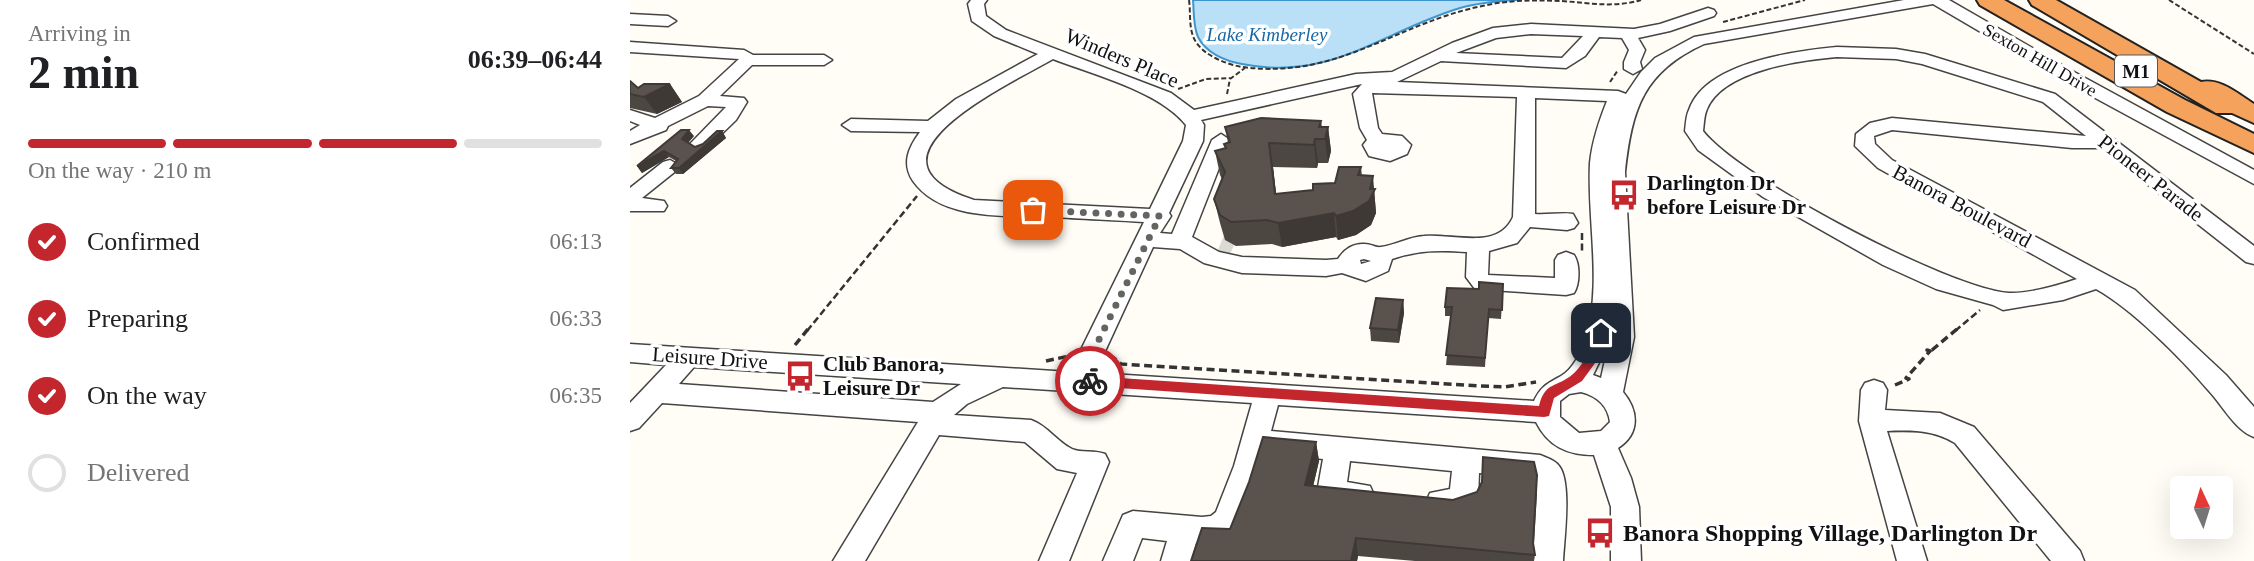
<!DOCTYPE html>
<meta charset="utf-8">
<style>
body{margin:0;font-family:"Times New Roman",serif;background:#f2f2f2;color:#202124;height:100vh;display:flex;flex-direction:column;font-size:26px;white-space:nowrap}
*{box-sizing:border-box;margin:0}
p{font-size:23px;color:#757577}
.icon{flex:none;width:38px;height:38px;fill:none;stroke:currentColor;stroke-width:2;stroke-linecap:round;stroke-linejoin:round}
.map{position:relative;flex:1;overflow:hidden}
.drawer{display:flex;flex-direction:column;background:#fff;width:630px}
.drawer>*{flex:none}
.needle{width:46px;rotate:356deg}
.buttons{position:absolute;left:1540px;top:476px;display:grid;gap:14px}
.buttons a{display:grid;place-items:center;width:63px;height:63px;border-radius:7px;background:#fff;box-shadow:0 7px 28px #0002;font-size:35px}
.pin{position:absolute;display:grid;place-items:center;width:60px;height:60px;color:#fff;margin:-30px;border-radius:14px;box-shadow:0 4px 10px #0006}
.courier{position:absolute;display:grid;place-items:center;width:70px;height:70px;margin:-35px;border:5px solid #c4262e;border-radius:50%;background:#fff;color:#222;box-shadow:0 2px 9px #0007}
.head em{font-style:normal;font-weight:800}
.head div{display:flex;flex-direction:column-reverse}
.head{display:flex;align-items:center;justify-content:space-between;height:119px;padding:0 28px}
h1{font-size:46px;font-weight:800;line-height:52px}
.bar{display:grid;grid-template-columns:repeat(4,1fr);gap:10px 7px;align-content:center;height:84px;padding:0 28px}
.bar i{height:9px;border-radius:5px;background:#e0e0e0}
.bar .active{background:#c4262e}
.bar p{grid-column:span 4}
ol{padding:0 28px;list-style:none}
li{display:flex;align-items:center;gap:21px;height:77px}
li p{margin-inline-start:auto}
li .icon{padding:7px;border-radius:50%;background:#c4262e;color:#fff;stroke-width:4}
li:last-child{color:#757577}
li i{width:38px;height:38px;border:4px solid #e0e0e0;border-radius:50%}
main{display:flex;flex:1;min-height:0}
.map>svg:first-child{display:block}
.water{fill:#b9e0f7;stroke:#3f96cf;stroke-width:2}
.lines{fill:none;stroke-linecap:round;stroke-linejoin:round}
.minor-tunnel{stroke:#dbdad3;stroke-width:22;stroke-dasharray:22 10;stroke-linecap:butt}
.minor-casing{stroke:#444;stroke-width:3}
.highway-casing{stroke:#222;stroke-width:4}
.path-far2{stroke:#333;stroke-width:2;stroke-dasharray:5 2.5;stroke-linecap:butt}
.path-far1{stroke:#333;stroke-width:2.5;stroke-dasharray:7 3.5;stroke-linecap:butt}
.path{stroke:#333;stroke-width:3.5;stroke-dasharray:8 4.5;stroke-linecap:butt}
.minor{fill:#fff;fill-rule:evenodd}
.highway{fill:#f5a25d;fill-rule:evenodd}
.wall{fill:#4d4742}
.shaded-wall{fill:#3f3936}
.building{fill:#5a524d;stroke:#3f3936;stroke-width:2}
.route{fill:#c4262e}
.done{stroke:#646461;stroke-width:7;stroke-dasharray:0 12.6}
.labels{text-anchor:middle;stroke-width:7;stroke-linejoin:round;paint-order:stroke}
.far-street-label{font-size:18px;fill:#111;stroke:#fff}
.far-water-label{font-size:19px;font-style:italic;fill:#1768a6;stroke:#fff}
.shield{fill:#fff;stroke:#585858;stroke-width:2}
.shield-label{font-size:19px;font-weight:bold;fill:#111}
.street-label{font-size:21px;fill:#111;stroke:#fff}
.poi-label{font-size:21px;font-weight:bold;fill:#111;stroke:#fff;text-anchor:start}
.near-poi-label{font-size:24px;font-weight:bold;fill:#111;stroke:#fff;text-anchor:start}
</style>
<main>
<section class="drawer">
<div class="head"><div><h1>2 min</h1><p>Arriving in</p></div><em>06:39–06:44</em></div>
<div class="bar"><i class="active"></i><i class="active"></i><i class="active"></i><i></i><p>On the way · 210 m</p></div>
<ol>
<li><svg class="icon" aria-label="check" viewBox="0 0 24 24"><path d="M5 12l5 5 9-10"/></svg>Confirmed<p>06:13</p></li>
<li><svg class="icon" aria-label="check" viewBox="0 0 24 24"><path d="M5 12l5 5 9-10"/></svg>Preparing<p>06:33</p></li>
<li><svg class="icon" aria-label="check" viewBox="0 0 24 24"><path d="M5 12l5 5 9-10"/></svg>On the way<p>06:35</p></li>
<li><i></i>Delivered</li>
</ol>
</section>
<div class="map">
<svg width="1624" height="561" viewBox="0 0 1624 561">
<rect width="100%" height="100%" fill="#fffdf5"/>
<path class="water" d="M 563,0 L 888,0 C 869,1 847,3 830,8 C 751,32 700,82 612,64 C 595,61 576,53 568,37 C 563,26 564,11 563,0 Z"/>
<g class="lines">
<path class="minor-tunnel" d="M 590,245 L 602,250"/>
<g class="minor-casing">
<path id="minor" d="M 341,0 L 357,0 L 354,4 L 356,16 L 376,30 L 541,93 L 564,110 L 726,74 L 762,72 L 822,43 L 863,28 L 901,24 L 1004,29 L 1030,24 L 1078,8 L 1084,10 L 1086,13 L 1084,16 L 1040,31 L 1008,38 L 1015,50 L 1010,62 L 1012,69 L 1003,74 L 994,69 L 994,62 L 999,50 L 992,38 L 969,37 L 955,56 L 936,68 L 811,61 L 767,82 L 988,91 L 996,94 L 1011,72 L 1025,58 L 1064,37 L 1274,0 L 1319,0 L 1446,73 L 1624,170 L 1624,184 L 1434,81 L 1303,4 L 1074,44 C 1013,72 1002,109 995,172 L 1004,337 L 993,392 C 1009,411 1010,434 988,448 L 1001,478 L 1009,507 L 1011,561 L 981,561 L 981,507 L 964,455 C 937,455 918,446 906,422 L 648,405 L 641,431 L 910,455 C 917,458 925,460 929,466 C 942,482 934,540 933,561 L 903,561 L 907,493 L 904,478 L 849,473 L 848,500 L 844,509 L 810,515 L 800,511 L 796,502 L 800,493 L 820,489 L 822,471 L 720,461 L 717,482 L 740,486 L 744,495 L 740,504 C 725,509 710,507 695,502 L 688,487 L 693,459 L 635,453 C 630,474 617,527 598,538 C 588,543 576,544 566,543 L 561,561 L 531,561 L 537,541 L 512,538 L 503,561 L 473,561 L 493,515 L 503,511 L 572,517 L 581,516 L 586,512 L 604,466 L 622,403 L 373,387 L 337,404 L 324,415 L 401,420 C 418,426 427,442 442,449 C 451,453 465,450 475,454 L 479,462 L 439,561 L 409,561 L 447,473 L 427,469 L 395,442 L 309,435 L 235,561 L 203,561 L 288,422 L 32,403 L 9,428 L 0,431 L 0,403 L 36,365 L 0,362 L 0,344 L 440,372 L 514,222 C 483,220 453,219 423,217 C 378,215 312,222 283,181 C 271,163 279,147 290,132 L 221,131 L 212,125 L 221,119 L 298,121 L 326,99 L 408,54 L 364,36 L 342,21 L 338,4 ZM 901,34 L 953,36 L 932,58 L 826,53 L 866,38 ZM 423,59 C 464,75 529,91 556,125 L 553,141 L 520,209 L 344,200 C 217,159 378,85 423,59 ZM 732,84 L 723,94 L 730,128 L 737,140 L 733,145 L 739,156 L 760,161 L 777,154 L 781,145 L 772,136 L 752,134 L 748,128 L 742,93 L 887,97 L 883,217 C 868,251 823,233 794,236 C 779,237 765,245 751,247 C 746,248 741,244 735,244 C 724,243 714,249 708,259 L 696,260 L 612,257 L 589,252 L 562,237 L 600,140 L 591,134 L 582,140 L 542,234 L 530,233 L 541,216 L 539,213 L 573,141 L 574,125 L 571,120 ZM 905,98 L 977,101 C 969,121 962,142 960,163 C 957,222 973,285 955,341 C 951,353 942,370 931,376 C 917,384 911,386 904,401 L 465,373 L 523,247 L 550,249 L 574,263 L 612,273 L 696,276 L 712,273 L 736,281 L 758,271 L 762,259 C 788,250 810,250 837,252 L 836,277 L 845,289 L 936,295 L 944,293 C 950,283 950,264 944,255 L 936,252 L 928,255 L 925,260 L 925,278 L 858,275 L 859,251 L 887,243 L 900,227 L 937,230 L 944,228 L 948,223 L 943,214 C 935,212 916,215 905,214 ZM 734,259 L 741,261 L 731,264 L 730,260 ZM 979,342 L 971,378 L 963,375 ZM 64,367 L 331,384 L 303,402 L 49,384 ZM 951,392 C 967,396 978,406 980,422 L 971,431 L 949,433 L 930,417 L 930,401 L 939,394 Z
M 0,14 L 38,16 L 46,21 L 38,26 L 0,24 Z
M 0,42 L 114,50 L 123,55 L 194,55 L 202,60 L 194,65 L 122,65 L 90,96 L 114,98 L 117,102 L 106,120 L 76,149 L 69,151 L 59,145 L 96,107 L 78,106 L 38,126 L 36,130 L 0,144 L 0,131 L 10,125 L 0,121 L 0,110 L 25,118 L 69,96 L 109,59 L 0,52 Z
M 1207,47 L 1266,49 L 1295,54 L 1425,94 L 1624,246 L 1624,264 L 1616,262 L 1471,148 L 1442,148 L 1262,130 L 1244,136 L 1245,144 L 1262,160 L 1505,290 L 1596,375 L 1624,407 L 1624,437 C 1605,430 1593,406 1579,391 C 1551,358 1502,309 1466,289 L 1433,300 L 1373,310 L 1363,305 L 1306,289 L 1253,265 L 1133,197 L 1068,150 L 1055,131 C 1056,124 1056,116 1059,110 C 1075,62 1165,51 1207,47 ZM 1207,57 L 1266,59 L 1292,64 L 1413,102 L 1456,136 L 1262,118 L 1240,123 L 1226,134 L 1225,146 L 1248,168 L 1447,279 C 1429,285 1398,294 1379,293 C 1319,289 1109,178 1073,131 C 1074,124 1074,115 1077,109 C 1093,70 1172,60 1207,57 Z
M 40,160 L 50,166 L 47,170 L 12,198 L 34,201 L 37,206 L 34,211 L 0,211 L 0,188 L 33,162 Z
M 1244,380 L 1253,383 L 1257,390 L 1255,410 L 1310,413 L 1344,427 L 1450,551 L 1454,561 L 1421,561 L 1325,443 C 1304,430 1282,430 1257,431 L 1297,561 L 1267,561 L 1229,421 L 1231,390 L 1235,383 Z"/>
</g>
<g class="highway-casing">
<path id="highway" d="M 1347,0 L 1374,0 L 1555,100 L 1624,134 L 1624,153 L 1537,112 L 1350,5 Z
M 1399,0 L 1426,0 L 1571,82 C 1590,78 1608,94 1624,104 L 1624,123 L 1602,113 L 1586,113 L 1402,5 Z"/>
</g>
<path class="path-far2" d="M 559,0 C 561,13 558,30 566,42 C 575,56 596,64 612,67 C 710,80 766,22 857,5 C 881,0 907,0 932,1 C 959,3 984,8 1011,0
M 1539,0 L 1624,54
M 1093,22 L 1175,0
M 980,82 L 988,70
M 548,89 L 576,79 L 602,78
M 597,94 L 600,79 L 615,68"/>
<path class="path-far1" d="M 952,233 L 952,251
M 177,331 L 287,196
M 1325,331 L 1350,310"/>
<path class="path" d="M 165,345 L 178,329
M 479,359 L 484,358 L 491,364 L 850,386 L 875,387 L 906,382
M 416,361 L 439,356
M 1265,385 L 1279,379 L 1276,378 L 1300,351 L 1297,350 L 1302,350 L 1327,329"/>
<use href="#minor" class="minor"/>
<use href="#highway" class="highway"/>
</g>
<path class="wall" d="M 0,81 L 8,88 L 40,84 L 52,102 L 27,114 L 0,108 Z
M 691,121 L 692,127 L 698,127 L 701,151 L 698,163 L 688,163 L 687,168 L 643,167 L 646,194 L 683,190 L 705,183 L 731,167 L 732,176 L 744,189 L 746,213 L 741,225 L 726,235 L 708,240 L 706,237 L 652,247 L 642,244 L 606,246 L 595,240 L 590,223 L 584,199 L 592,179 L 590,175 L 585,151 L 595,148 L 594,144 L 598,143 L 595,127 Z
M 92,131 L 96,138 L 53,174 L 46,174 L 41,168 L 46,161 L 39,157 L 12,173 L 7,166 L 64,136 L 58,143 L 65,147 L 73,144 Z
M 873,284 L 871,319 L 858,318 L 855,367 L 816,365 L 821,316 L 815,316 L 815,307 L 849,289 Z
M 773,300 L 774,313 L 769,343 L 741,341 L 740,328 Z
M 686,442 L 689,461 L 683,486 L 903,543 L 905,555 L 904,561 L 785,561 L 728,556 L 727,561 L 561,561 L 600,529 L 619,482 Z"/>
<path class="shaded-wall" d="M 40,84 L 52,102 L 27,114 L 14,97 Z
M 698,127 L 701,151 L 698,163 L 695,139 Z
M 59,130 L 64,136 L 56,145 L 52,139 Z
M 92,131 L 96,138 L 53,174 L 49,168 Z
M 685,139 L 688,163 L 687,168 L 684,145 Z
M 639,143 L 643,167 L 649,218 L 645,194 Z
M 34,151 L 39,157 L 12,173 L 7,166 Z
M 743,176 L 746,213 L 741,225 L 726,235 L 708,240 L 706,216 L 740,189 Z
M 704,213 L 706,237 L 652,247 L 648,223 Z
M 773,300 L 774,313 L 769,343 L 768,330 Z
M 686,442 L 689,461 L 679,504 L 675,485 Z
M 726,538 L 728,556 L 727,561 L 721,561 Z"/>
<path class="building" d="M 0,81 L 8,88 L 14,84 L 40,84 L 14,97 L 0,94 Z
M 631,118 L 691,121 L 689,127 L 698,127 L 695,139 L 685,139 L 684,145 L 639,143 L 645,194 L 683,190 L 683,184 L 705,183 L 709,167 L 731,167 L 728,175 L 743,176 L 740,189 L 745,189 L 739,201 L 723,211 L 706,216 L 704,213 L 648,223 L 637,220 L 601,222 L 590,215 L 584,199 L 595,172 L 585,151 L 596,148 L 594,144 L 600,142 L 595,127 Z
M 51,130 L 59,130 L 52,139 L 65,147 L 73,144 L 87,131 L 92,131 L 49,168 L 41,168 L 48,159 L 34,151 L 7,166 Z
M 849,282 L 873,284 L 872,310 L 859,309 L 855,358 L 816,355 L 822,307 L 815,307 L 817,288 L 849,289 Z
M 746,298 L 773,300 L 768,330 L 740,328 Z
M 633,437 L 686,442 L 675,485 L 823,500 L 847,492 L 852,482 L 853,457 L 904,462 L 907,475 L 903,543 L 905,555 L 726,538 L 721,561 L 561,561 L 572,528 L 600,529 L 619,482 Z"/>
<path class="route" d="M 971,329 L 977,333 L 968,359 L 952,381 L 924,398 L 919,416 L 914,417 L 460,386 L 453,381 L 460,376 L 909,406 C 915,381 927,388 943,374 C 957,362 959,345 966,330 Z"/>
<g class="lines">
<path class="done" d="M 403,210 L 530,216 L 449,380 L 460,381"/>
</g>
<defs>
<g id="bus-bare" transform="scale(2.415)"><path d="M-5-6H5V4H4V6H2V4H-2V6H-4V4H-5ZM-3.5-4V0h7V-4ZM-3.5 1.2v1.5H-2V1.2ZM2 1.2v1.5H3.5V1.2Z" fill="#c4262e" stroke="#fff" stroke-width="2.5" paint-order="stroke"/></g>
</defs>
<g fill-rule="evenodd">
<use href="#bus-bare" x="994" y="195"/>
<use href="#bus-bare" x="170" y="376"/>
<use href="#bus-bare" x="970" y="533"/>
</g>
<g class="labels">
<g class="far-street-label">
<text transform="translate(1410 60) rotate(30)" y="6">Sexton Hill Drive</text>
</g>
<g class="far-water-label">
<text x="637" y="41">Lake Kimberley</text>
</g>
<rect class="shield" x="1485" y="55.5" width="42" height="31" rx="5"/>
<g class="shield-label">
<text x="1506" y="78">M1</text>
</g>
<g class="street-label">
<text transform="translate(492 58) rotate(23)" y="7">Winders Place</text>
<text transform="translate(1521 178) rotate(38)" y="7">Pioneer Parade</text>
<text transform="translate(1332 206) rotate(28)" y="7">Banora Boulevard</text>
<text transform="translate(80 358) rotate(4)" y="7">Leisure Drive</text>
</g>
<g class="poi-label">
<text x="1017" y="190">Darlington Dr<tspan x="1017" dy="24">before Leisure Dr</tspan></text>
<text x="193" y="371">Club Banora,<tspan x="193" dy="24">Leisure Dr</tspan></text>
</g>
<g class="near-poi-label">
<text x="993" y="541">Banora Shopping Village, Darlington Dr</text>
</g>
</g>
</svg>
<div class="buttons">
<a><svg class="needle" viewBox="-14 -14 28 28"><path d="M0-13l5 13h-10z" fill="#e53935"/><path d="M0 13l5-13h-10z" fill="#757577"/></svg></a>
</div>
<div class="pin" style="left:403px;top:210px;background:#ea580c"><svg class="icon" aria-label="bag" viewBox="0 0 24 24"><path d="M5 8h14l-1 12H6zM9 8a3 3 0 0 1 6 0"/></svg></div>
<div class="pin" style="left:971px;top:333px;background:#1f2937"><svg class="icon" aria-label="home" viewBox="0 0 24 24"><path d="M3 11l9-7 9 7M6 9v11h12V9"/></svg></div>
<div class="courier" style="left:460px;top:381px"><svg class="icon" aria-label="bike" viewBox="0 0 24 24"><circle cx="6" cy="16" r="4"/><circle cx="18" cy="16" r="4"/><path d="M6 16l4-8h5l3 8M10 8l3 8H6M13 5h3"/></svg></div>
</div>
</main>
